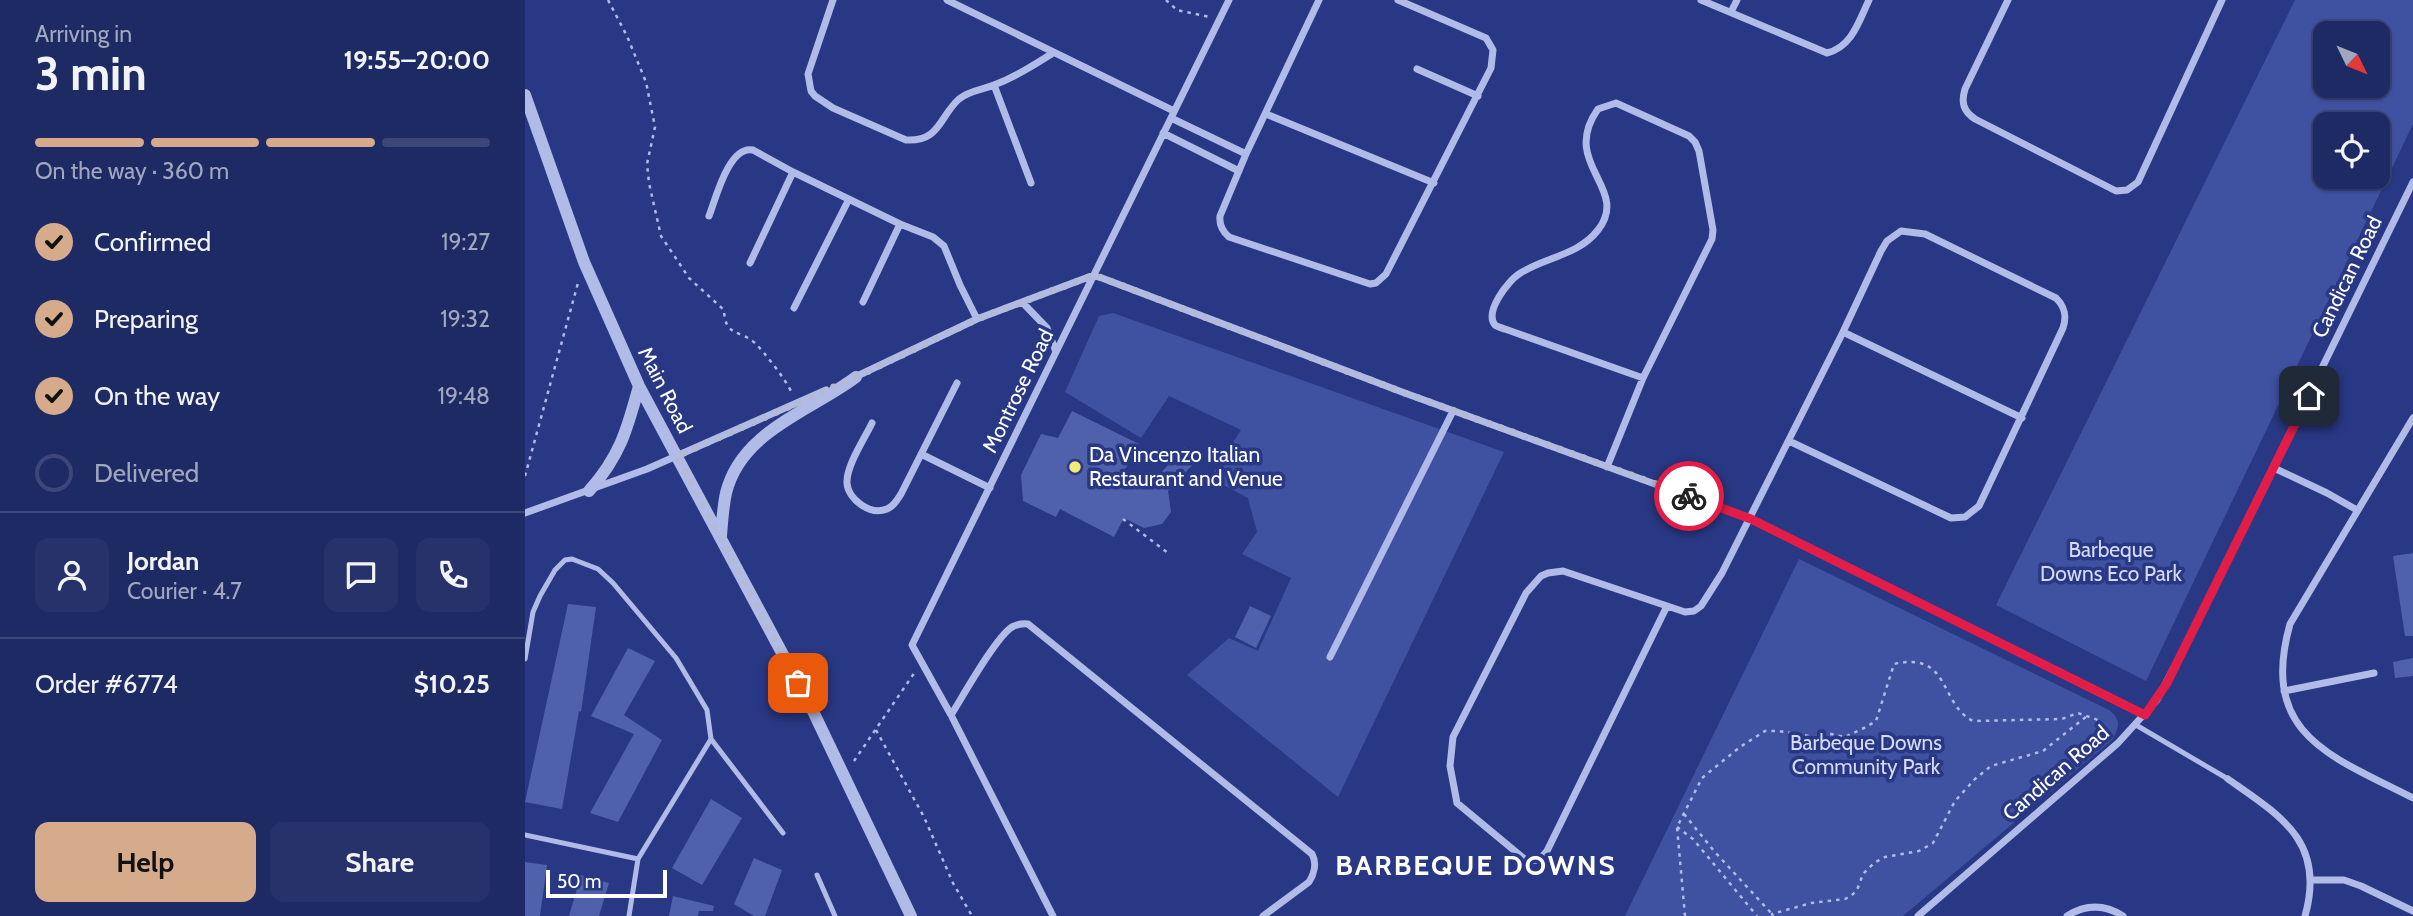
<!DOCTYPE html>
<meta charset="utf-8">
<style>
body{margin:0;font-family:Cabin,sans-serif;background:#263269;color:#f1f3f6;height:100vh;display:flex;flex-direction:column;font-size:26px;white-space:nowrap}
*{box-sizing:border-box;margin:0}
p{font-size:23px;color:#a1a7be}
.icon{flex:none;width:38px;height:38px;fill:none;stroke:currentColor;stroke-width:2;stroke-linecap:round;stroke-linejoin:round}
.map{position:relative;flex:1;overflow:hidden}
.drawer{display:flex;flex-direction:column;background:#1e2a63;width:525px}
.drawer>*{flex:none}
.needle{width:46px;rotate:133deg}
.controls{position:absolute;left:1788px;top:21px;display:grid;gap:14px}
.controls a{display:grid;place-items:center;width:77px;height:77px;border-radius:14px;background:#1e2a63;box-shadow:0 2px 5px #0004,0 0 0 2px #3c4678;font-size:35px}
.scale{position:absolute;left:21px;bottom:18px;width:121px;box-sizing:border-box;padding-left:7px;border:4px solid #fff;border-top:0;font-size:19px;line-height:24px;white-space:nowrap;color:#fff;-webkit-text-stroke:5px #283884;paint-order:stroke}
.pin{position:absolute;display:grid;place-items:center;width:60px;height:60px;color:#fff;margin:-30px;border-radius:14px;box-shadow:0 4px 10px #0006}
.courier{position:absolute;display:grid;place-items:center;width:70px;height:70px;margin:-35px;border:5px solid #e11d48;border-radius:50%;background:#fff;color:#222;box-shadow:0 2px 9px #0007}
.summary em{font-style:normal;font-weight:700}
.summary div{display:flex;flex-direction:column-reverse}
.summary{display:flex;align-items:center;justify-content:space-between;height:119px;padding:0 35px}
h1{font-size:46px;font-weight:700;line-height:52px}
.bar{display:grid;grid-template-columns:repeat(4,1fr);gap:10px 7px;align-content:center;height:84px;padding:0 35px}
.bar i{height:9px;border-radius:5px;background:#3c4678}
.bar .active{background:#d6ab8b}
.bar p{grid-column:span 4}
.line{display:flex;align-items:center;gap:18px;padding:0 35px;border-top:2px solid #3c4678}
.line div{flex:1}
.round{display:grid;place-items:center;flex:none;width:74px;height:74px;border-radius:14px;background:#263269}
ol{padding:0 35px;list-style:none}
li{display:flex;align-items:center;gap:21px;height:77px}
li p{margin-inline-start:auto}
li .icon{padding:7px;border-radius:50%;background:#d6ab8b;color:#111;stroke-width:4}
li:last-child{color:#a1a7be}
li i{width:38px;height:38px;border:4px solid #3c4678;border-radius:50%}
.button{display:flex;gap:14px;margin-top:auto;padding:14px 35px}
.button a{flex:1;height:80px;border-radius:14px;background:#d6ab8b;color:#111;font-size:28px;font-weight:700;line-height:80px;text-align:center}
.button a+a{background:#263269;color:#f1f3f6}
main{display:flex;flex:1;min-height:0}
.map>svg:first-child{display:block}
.green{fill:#3f52a2;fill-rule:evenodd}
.building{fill:#5061ab}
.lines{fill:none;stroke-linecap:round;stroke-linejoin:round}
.path{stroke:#b1bbe7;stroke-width:2.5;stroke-dasharray:3.5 5;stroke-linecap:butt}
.service{stroke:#b1bbe7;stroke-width:5}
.minor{stroke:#b1bbe7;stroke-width:7}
.tertiary{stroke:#b1bbe7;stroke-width:12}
.done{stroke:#b4b9d4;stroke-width:7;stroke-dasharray:0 12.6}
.route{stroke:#e11d48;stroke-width:9}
.poi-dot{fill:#efec77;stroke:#283884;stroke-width:2.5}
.labels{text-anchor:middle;stroke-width:7;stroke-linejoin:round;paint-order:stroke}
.street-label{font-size:21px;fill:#fff;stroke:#283884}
.poi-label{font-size:21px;fill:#fff;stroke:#283884;text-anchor:start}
.park-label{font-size:21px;fill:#d4dbf6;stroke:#283884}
.district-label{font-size:28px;font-weight:bold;letter-spacing:2px;fill:#fff;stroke:#283884}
</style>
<main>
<section class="drawer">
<div class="summary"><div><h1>3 min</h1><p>Arriving in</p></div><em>19:55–20:00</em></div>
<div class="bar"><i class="active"></i><i class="active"></i><i class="active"></i><i></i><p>On the way · 360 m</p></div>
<ol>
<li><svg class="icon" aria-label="check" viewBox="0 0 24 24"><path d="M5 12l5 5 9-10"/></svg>Confirmed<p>19:27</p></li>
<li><svg class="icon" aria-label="check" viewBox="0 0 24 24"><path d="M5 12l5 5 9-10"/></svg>Preparing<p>19:32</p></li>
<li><svg class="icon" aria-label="check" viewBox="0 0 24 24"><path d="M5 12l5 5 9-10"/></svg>On the way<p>19:48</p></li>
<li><i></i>Delivered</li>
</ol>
<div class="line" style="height:126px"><a class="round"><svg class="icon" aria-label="person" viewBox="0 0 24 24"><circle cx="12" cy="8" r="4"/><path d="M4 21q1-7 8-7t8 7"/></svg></a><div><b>Jordan</b><p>Courier · 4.7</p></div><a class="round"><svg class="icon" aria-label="chat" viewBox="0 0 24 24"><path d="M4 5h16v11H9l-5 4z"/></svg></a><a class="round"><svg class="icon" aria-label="phone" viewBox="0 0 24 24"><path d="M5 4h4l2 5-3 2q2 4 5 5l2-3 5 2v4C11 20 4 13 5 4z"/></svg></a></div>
<div class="line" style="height:91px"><div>Order #6774</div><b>$10.25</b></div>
<div class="button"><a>Help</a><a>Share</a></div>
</section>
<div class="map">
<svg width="1888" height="916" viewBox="0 0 1888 916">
<rect width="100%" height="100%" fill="#283884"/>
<path class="green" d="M 1770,0 L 1888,0 L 1888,124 L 1621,681 L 1471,605 ZM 1801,33 L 1853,33 L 1853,86 L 1801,86 ZM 1801,124 L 1853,124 L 1853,177 L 1801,177 Z
M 588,313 L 979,452 L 813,797 L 662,675 L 704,638 L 733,651 L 766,578 L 717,554 L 732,532 L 723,498 L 685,478 L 716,430 L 644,396 L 616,438 L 540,392 L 574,316 Z
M 1274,559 L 1584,710 C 1596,719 1595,727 1587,740 L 1378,916 L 1100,916 Z"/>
<path class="building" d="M 547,411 L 614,444 L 590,488 L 630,479 L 660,447 L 673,459 L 643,491 L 646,512 L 637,524 L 619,528 L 599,518 L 589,537 L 535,509 L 531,517 L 498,501 L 496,475 L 516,434 L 533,438 Z
M 1888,553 L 1888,636 L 1880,636 L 1868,556 Z
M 43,604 L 71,607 L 56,712 L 54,711 L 37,809 L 0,802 Z
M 725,606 L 746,616 L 731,648 L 710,637 Z
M 103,648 L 130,661 L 99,715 L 137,740 L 93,822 L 65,813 L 109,734 L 66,716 Z
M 1888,658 L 1888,676 L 1870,678 L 1868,662 Z
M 186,799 L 217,818 L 177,885 L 147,868 Z
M 229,858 L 257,870 L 240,916 L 229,916 L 209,904 Z
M 0,862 L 22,865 L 15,916 L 0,916 Z
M 56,875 L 84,883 L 74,916 L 44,916 Z
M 148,896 L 189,906 L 188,911 L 174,911 L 173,916 L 144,916 Z"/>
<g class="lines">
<path class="path" d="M 83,0 L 102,36 L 121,82 L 130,127 L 122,164 L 124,183 L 136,236 L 164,278 L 199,310 C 200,337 214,329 230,343 C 240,353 261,380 267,393
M 641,0 L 652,10 L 685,17
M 0,476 L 53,283
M 598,519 L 643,553
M 351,730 L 399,817 L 428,883 L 447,916
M 329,761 L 390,672
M 1159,814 L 1189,851 L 1247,914
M 1152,827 L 1168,839 L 1232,916
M 1160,916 L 1152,827 L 1177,778 L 1215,747 L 1240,731 L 1254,731 L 1290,737 L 1306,734 L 1320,737 L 1339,728 L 1351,721 L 1369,664 C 1426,651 1414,704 1448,721 L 1537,719 L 1553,713 L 1573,720
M 1248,916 L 1247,914 L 1286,903 L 1320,899 L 1326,896 L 1332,890 L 1338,874 L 1349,863 L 1360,857 L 1394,851 L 1408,843 L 1430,801 L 1450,779 L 1466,766 L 1518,751 L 1562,716"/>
<path class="service" d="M 0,659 L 8,612 L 15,596 L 30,570 L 40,560 L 47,559 L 73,569 L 88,583 L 151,658 L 182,710 L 186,739 L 258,833
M 1611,725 L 1703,779
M 0,835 L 113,859
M 292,875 L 310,916
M 104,916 L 113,859 L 186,739"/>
<path class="minor" d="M 308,0 L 283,74 L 286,91 L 290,96 L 308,108 L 381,140 C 415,142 414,117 434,99 C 445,90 457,90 469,85 C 490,77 509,65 528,53
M 422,0 L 649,111
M 794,0 L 721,154 L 695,216 C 694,225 697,231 704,237 L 845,284 L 851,283 L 861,274 L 966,68 L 968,50 L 961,38 L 873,0
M 1176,0 L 1302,53 C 1327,47 1334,21 1344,0
M 1483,0 L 1440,89 C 1436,102 1438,111 1450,119 L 1591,191 L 1602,190 L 1613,182 L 1697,0
M 1206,12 L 1212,0
M 892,69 L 953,96
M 469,85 L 506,183
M 1091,103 L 1164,136 L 1170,142 L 1174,151 L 1188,230 L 1187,239 L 1118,378 L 980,329 C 979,329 971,326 970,325 C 959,312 983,281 994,274 C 1019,257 1053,256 1073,230 C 1106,188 1034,164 1073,109 Z
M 741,114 L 909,183
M 646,118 L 721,154
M 638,133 L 714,171
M 184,216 C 191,198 204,145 228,150 L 268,172 L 375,224 L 408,237 L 419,246 L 435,285 L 452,319
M 225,263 L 268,172
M 338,302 L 375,224
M 498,303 L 522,328 L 531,352
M 269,308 L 324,199
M 1318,332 L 1497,418
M 328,378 L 452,319 L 569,275 L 877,392 L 1226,519 L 1620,715
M 1888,418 L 1765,624 C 1734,735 1806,756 1888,798
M 347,423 C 340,438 321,466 322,483 C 323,499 345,516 362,509 C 369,506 372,500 376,494 L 432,383
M 396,454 L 465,488
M 1082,467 L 1118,378
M 1749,468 L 1802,493 L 1832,510
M 0,513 L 122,469 L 301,390
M 1142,606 L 1022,851 L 1014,860 L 1002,861 L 932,803 L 925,766 L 928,737 L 1001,593 L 1016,576 L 1023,573 L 1038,571 L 1160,612 L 1169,611 L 1176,606 L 1197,573 L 1318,332 L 1356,251 L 1362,241 L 1376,231 L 1400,234 L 1531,298 C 1540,307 1542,316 1538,328 L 1454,506 L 1440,517 L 1426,518 L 1264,441
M 805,657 L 928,411
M 1759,691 L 1849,673
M 426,715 C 438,696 471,637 487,627 C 493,624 497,623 503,624 L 787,854 C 792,863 789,874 784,882 L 738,916
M 1703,779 C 1756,816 1801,842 1780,916
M 1786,880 L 1819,880 L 1836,886 L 1888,911
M 528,916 L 426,715 L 387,645 L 704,0
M 1393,916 L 1593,743 L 1632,700 L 1677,613 L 1888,182
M 1542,916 C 1561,904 1579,904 1598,916"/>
<path class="tertiary" d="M 0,95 L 59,262 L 114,386 L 286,707 L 386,916
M 64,491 C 95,456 102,430 114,386
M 196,536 C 197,522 198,507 201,493 C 216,431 286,411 331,377"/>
</g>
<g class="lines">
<path class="done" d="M 273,683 L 152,456 L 331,377 L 452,319 L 569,275 L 877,392 L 1164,496"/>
<path class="route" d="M 1164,496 L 1226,519 L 1620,715 L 1642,683 L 1784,396"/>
</g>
<circle class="poi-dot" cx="550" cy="467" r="7"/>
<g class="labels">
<g class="street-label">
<text transform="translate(1822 277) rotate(-64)" y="7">Candican Road</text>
<text transform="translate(140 390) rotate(63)" y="7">Main Road</text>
<text transform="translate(493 391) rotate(-64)" y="7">Montrose Road</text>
<text transform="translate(1531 773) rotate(-41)" y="7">Candican Road</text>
</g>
<g class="poi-label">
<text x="564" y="462">Da Vincenzo Italian<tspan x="564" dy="24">Restaurant and Venue</tspan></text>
</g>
<g class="park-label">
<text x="1586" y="557">Barbeque<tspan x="1586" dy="24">Downs Eco Park</tspan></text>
<text x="1341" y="750">Barbeque Downs<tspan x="1341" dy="24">Community Park</tspan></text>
</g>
<g class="district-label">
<text x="951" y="875">BARBEQUE DOWNS</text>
</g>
</g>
</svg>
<div class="controls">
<a><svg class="needle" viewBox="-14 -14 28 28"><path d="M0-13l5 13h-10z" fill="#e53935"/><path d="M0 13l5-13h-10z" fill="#a1a7be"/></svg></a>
<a><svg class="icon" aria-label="locate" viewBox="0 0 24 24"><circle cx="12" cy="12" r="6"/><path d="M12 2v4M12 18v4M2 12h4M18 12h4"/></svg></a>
</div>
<div class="scale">50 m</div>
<div class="pin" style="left:273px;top:683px;background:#ea580c"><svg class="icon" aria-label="bag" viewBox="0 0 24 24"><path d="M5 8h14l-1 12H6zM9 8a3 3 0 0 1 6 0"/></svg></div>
<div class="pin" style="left:1784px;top:396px;background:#1f2937"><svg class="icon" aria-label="home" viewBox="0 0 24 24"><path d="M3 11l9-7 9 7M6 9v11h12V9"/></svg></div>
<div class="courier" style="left:1164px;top:496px"><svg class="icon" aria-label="bike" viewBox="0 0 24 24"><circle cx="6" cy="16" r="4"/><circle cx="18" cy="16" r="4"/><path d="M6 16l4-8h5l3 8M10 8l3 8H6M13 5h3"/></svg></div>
</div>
</main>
